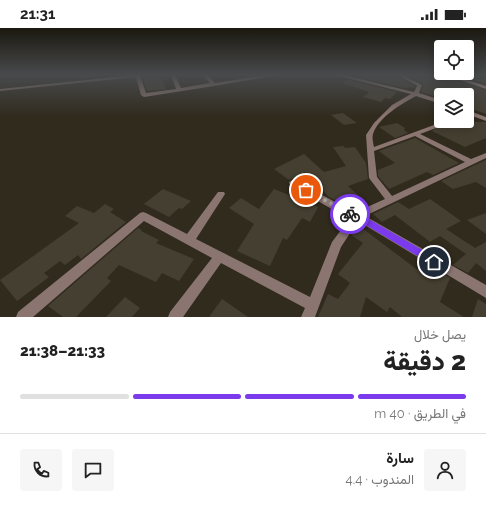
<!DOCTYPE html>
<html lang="ar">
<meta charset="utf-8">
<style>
body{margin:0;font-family:Raleway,Vazirmatn,sans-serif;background:#f6f6f6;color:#222;direction:rtl;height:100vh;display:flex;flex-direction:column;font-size:15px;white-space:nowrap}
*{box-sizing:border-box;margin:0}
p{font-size:13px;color:#767676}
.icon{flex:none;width:22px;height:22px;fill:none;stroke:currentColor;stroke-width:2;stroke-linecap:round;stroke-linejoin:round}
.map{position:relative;height:289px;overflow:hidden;direction:ltr}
.panel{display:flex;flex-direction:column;background:#fff;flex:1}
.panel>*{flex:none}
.controls{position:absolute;left:434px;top:12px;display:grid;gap:8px}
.controls a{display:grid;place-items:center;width:40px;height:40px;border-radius:4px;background:#fff;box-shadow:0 2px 10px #0003;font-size:20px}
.pin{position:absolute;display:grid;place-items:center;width:34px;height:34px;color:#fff;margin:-17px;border:2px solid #fff;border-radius:50%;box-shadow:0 1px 4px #0007}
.courier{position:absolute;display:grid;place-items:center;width:40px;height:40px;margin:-20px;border:3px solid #7c3aed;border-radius:50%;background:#fff;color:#222;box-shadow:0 1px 5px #0007}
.summary em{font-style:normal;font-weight:800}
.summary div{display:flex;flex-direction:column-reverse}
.summary{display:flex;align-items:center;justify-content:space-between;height:68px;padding:0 20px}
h1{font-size:26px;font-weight:800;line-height:30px}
.bar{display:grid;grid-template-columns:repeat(4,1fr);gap:6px 4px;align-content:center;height:48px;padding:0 20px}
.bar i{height:5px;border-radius:3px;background:#e0e0e0}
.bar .current{background:#7c3aed}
.bar p{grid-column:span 4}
.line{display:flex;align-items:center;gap:10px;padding:0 20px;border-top:1px solid #e0e0e0}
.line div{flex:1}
.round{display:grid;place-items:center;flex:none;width:42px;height:42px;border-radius:4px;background:#f6f6f6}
.status{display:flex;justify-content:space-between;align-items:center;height:28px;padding:0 20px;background:#fff;direction:ltr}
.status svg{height:11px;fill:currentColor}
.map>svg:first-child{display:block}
.building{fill:#453f31}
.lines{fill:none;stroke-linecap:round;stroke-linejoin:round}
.street{fill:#8a7571;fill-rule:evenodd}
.secondary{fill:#c09f98;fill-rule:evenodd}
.route{fill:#7c3aed}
.done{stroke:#a8a49a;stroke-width:4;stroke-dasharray:0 7.2}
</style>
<div class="status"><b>21:31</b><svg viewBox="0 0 49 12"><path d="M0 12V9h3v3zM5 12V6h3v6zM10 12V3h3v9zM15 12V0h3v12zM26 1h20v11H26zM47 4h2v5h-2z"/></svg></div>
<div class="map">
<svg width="486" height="289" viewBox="0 0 486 289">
<rect width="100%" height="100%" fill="#312b1e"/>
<path class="building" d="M 142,47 L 160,47 L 166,61 L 147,63 Z
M 361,47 L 396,47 L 415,58 L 414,60 L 411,59 L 405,60 L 357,49 Z
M 406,47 L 444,47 L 486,62 L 486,86 L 467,79 L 467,59 L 436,69 L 421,64 L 423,56 Z
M 457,47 L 486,47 L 486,56 Z
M 349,52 L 397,64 L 390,71 L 385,70 L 381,74 L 363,69 L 369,64 L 342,55 Z
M 343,85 L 357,95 L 344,97 L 331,87 Z
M 433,93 L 486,94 L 486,110 L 465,119 L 432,103 L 441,97 Z
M 397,95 L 405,100 L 404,102 L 408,105 L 395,110 L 379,99 Z
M 415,110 L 459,135 L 433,147 L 427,144 L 389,161 L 378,148 L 378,142 L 395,135 L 379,123 Z
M 344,118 L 345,120 L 355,119 L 366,135 L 368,151 L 348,158 L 363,172 L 346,178 L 329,169 L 305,144 L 289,152 L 274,141 L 304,126 L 324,144 L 346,138 L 333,119 Z
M 486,132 L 486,160 L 476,154 L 453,161 L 441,153 Z
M 163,161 L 191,173 L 182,181 L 179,180 L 169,189 L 144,176 Z
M 274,161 L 318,179 L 310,194 L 302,190 L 287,212 L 283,210 L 270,238 L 237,223 L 254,196 L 229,180 L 241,170 L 259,181 Z
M 430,171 L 461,193 L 446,201 L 475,220 L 486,214 L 486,243 L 476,235 L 468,245 L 453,237 L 466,226 L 440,208 L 430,214 L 395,187 L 382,194 L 373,186 L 398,174 L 409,181 Z
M 105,176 L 114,181 L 110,184 L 126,194 L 81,231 L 78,227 L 65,237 L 60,233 L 44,245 L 49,249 L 17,273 L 0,252 L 79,195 L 65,188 L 77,178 L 94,185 Z
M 486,185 L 486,206 L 467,192 Z
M 358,197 L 415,240 L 430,249 L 433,243 L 443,249 L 445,247 L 450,250 L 440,274 L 464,289 L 402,289 L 390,279 L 387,284 L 366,269 L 360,289 L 318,289 L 328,266 L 338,271 L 350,255 L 338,246 L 363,215 L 351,207 Z
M 138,200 L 142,202 L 141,203 L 159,212 L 156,215 L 194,231 L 179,253 L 162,245 L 156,254 L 119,237 L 107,250 L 111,253 L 76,289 L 63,289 L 48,278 Z
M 125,269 L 140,280 L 132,289 L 106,289 Z
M 222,271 L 248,289 L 209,289 Z
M 478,271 L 486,276 L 486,289 L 472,289 Z"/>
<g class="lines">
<path class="street" d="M 134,47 L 140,47 L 146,65 L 176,61 L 171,47 L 175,47 L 181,60 L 210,55 L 203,47 L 208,47 L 215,55 L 266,47 L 277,47 L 214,58 L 144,69 L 141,67 L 136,49 L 0,63 L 0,61 Z
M 335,47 L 343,47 L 414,64 L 417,58 L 416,57 L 397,47 L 403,47 L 422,57 L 419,65 L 441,72 L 441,76 L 416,68 C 401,76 379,89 373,106 C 372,109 373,115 374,119 L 434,97 L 436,98 L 436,100 L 420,106 L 471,131 L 486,125 L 486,130 L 365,188 L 486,257 L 486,270 L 358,193 L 341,219 L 315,289 L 301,289 L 305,280 L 221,235 L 183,289 L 168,289 L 170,284 L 212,230 L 144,193 L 33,289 L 16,289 L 18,284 L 140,185 L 143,184 L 146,185 L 187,206 L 218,164 L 224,164 L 225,166 L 196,211 L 310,269 L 332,214 L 350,190 L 344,188 L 290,157 L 289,155 L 290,153 L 296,153 L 350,182 L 356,184 L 385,171 L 369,150 L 366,107 L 374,95 L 392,77 L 411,66 ZM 415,108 L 465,134 L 392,168 L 377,149 L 374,123 Z
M 467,82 L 486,89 L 486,93 L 467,86 Z"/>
<path class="secondary" d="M 445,47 L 452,47 L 486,58 L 486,61 Z"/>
</g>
<linearGradient id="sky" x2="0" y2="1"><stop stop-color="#1b1810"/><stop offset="0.53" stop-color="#484a4c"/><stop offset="1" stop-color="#484a4c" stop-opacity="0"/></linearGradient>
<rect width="486" height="88" fill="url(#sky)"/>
<path class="route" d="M 350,183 L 360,186 L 438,231 L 438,236 L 431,236 L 354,190 L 347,188 L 347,184 Z"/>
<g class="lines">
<path class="done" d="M 306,162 L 350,186"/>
</g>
</svg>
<div class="controls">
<a><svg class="icon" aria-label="locate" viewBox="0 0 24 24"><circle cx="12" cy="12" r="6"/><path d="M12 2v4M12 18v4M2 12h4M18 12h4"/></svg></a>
<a><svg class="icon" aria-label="layers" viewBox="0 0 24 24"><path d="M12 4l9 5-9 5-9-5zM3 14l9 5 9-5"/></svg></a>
</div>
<div class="pin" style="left:306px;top:162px;background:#ea580c"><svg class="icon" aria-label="bag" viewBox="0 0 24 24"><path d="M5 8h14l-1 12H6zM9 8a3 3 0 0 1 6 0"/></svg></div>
<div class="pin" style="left:434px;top:234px;background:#1f2937"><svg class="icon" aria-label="home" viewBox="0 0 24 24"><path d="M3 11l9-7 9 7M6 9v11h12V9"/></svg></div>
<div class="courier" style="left:350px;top:186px"><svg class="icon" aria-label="bike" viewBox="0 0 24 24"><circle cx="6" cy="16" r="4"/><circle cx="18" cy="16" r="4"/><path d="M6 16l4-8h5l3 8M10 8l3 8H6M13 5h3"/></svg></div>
</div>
<section class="panel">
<div class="summary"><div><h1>2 دقيقة</h1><p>يصل خلال</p></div><em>21:33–21:38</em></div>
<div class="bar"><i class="current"></i><i class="current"></i><i class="current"></i><i></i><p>في الطريق · 40 m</p></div>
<div class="line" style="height:72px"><a class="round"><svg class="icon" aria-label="person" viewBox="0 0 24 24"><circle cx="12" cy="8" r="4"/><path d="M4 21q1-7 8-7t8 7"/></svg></a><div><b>سارة</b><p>المندوب · 4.4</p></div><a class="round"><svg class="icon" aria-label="chat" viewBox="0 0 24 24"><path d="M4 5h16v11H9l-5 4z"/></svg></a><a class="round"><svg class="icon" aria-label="phone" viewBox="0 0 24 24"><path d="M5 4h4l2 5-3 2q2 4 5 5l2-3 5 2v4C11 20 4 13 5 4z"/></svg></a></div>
</section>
